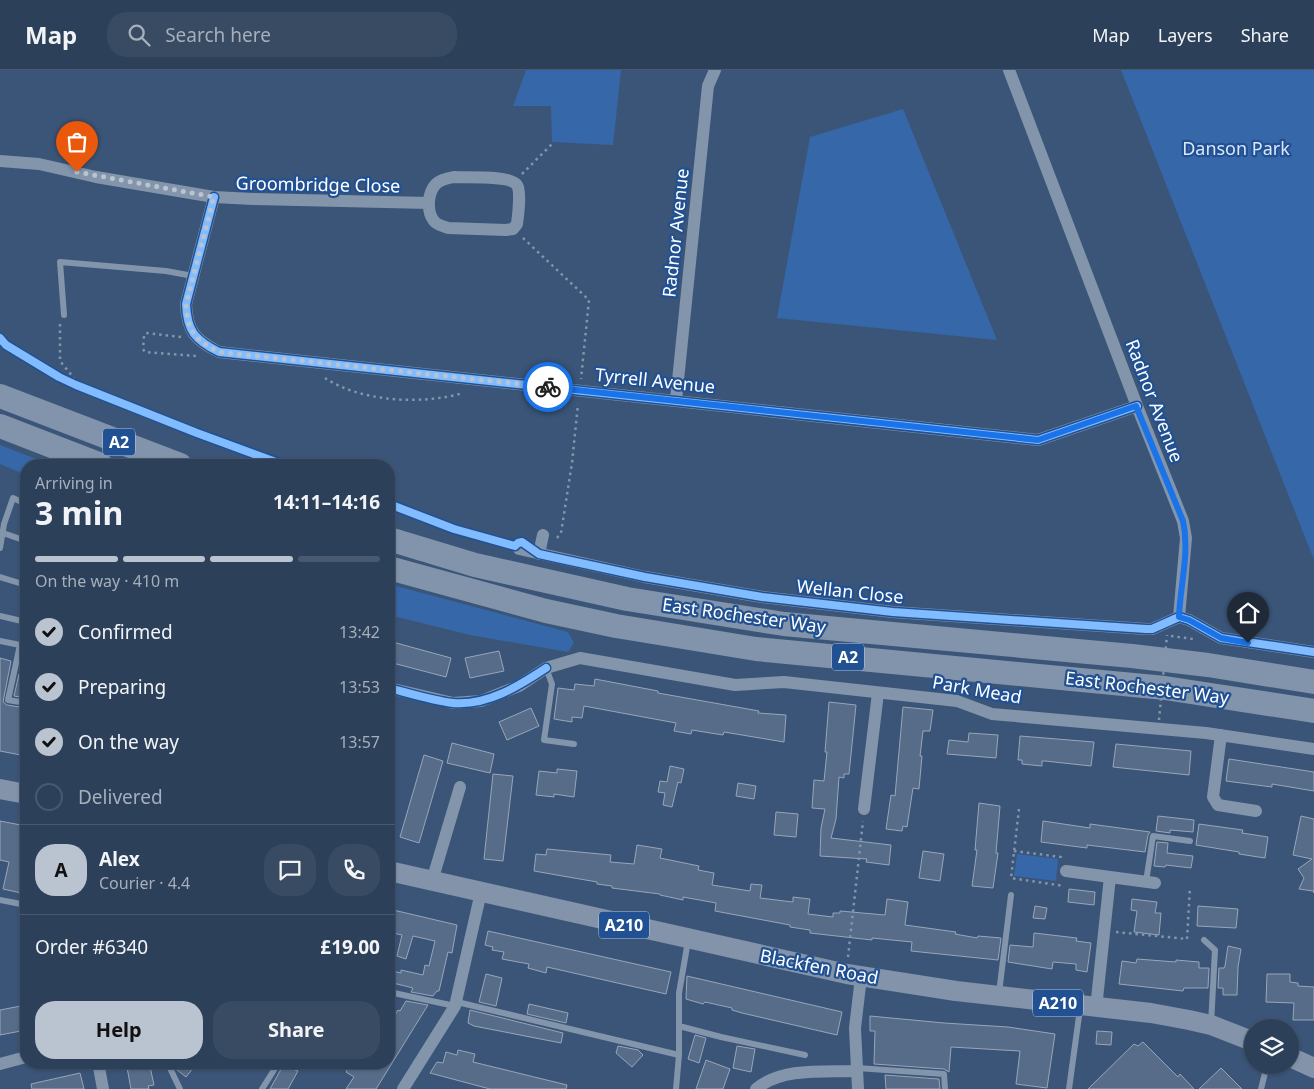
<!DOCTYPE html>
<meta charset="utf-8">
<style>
body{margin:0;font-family:"Noto Sans",sans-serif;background:#384b63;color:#f1f3f6;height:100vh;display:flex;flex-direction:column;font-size:19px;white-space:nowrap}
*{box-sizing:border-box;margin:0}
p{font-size:16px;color:#a6afbb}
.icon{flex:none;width:28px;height:28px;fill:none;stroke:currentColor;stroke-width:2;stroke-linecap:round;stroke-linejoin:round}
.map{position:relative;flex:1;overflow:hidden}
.drawer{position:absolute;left:20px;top:389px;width:375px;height:610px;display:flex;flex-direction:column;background:#2c405a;border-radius:20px;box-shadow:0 1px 4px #0004,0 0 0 1px #485970}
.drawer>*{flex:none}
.controls{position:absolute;left:1244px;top:949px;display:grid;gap:10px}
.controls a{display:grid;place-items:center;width:55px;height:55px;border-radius:50%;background:#2c405a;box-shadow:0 1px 4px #0004,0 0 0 1px #485970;font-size:25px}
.pin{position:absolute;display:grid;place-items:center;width:42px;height:42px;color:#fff;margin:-51px -21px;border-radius:50% 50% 50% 0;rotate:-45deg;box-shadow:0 0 5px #0007}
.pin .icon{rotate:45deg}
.courier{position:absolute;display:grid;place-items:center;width:50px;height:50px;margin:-25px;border:4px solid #1a73e8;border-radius:50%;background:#fff;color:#222;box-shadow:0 1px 6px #0007}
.head em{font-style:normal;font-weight:700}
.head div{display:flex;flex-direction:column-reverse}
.head{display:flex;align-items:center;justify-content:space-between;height:85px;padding:0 15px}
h1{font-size:32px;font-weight:700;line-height:38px}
.bar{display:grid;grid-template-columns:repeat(4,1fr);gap:8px 5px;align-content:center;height:60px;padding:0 15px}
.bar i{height:6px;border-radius:4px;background:#485970}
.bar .selected{background:#bac4d0}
.bar p{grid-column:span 4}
.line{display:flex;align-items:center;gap:12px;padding:0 15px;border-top:1px solid #485970}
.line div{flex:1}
.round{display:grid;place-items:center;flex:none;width:52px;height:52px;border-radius:20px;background:#384b63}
ol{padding:0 15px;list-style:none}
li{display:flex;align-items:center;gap:15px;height:55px}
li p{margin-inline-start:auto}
li .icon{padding:5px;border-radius:50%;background:#bac4d0;color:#111;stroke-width:4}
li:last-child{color:#a6afbb}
li i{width:28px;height:28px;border:2px solid #485970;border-radius:50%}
.cta{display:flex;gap:10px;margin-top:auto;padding:10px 15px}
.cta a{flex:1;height:58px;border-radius:20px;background:#bac4d0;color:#111;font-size:20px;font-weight:700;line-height:58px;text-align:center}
.cta a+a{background:#384b63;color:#f1f3f6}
header{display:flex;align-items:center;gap:30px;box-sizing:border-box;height:70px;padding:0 25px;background:#2c405a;border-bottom:1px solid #485970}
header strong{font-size:24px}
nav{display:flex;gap:28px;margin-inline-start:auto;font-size:18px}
.search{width:350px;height:45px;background:#384b63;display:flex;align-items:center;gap:12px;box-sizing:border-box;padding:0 18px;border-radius:20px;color:#a6afbb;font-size:19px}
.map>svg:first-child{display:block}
.green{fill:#3667a8}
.building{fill:#576c88;stroke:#98a6b9}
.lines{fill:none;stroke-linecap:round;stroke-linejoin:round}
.path{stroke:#8395ab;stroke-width:2.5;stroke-dasharray:2.5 4;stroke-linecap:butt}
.lane{stroke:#8395ab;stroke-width:6}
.street{stroke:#8395ab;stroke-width:12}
.primary{stroke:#8293aa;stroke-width:20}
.highway{stroke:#8294ab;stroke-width:24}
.path-bridge{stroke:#8395ab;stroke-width:2.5;stroke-dasharray:2.5 4;stroke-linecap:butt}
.cycleway-casing{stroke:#215192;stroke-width:11}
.cycleway{stroke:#80bcff;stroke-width:8}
.done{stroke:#bac4d0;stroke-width:5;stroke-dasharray:0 9}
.route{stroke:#1a73e8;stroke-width:6}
.labels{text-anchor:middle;stroke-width:4.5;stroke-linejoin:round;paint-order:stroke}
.shield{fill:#215192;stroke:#bccbde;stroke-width:1}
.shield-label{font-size:16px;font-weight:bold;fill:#fff}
.park-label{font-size:18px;fill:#d9e7fa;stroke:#215192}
.street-label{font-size:18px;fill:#fff;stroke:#215192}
</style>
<header>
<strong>Map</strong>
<div class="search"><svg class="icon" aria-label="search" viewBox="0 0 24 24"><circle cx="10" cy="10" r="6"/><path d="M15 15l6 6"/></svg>Search here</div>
<nav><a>Map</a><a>Layers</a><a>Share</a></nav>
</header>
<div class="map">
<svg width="1314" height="1019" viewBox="0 0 1314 1019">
<rect width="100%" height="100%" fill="#3b5578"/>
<path class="green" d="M 526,0 L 621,0 L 613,75 L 552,72 L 551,36 L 513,36 Z
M 1121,0 L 1314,0 L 1314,490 Z
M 903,39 L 997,270 L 777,248 L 810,67 Z
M 0,375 L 52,395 L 26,395 L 26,405 L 0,394 Z
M 389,514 L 568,562 L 574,573 L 568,582 L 470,565 L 389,545 Z
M 1017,784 L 1058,789 L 1056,811 L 1014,806 Z"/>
<path class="building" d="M 389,571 L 451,588 L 446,607 L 389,592 Z
M 499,581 L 504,601 L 470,608 L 465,588 Z
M 0,588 L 11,591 L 3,632 L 7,635 L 26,638 L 26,686 L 0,681 Z
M 19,604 L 26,606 L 26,628 L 14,626 Z
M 595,609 L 658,621 L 658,623 L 759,641 L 758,643 L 786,645 L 784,672 L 724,662 L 723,665 L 692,660 L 691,664 L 674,661 L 676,653 L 584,636 L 582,648 L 572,647 L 572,652 L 554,649 L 558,618 L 574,620 L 575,614 L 594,616 Z
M 829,632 L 856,635 L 849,704 L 844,704 L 844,708 L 839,707 L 836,749 L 831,768 L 891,775 L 889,795 L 866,792 L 867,789 L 820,786 L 821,758 L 825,739 L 812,738 L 814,710 L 824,711 L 827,682 L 825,682 Z
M 903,637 L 933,640 L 930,661 L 923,661 L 920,686 L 922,686 L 919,719 L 913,718 L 907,757 L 903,756 L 902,761 L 886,759 L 891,725 L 895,726 Z
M 531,638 L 539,656 L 507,670 L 499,652 Z
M 969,663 L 998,665 L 996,688 L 947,684 L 949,670 L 968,672 Z
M 1020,666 L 1094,672 L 1091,696 L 1045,691 L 1042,691 L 1042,696 L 1022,694 L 1022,690 L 1018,690 Z
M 452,673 L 494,684 L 490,703 L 447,693 Z
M 1116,674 L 1191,681 L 1189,705 L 1113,697 Z
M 424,685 L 443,691 L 419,773 L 400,767 Z
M 1229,689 L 1314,702 L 1314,721 L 1272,714 L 1272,717 L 1226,711 Z
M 670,696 L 684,699 L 681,713 L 678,712 L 672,737 L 663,735 L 665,723 L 658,722 L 660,711 L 667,712 Z
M 557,699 L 577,701 L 574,727 L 554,724 L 554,727 L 536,725 L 539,701 L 557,703 Z
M 493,704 L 513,706 L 503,791 L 484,789 Z
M 738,713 L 756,716 L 754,729 L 736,726 Z
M 979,733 L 1000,736 L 996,783 L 998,783 L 993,818 L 972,816 L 977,780 L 975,780 Z
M 776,742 L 798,744 L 796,767 L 774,765 Z
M 1158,746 L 1194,750 L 1193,762 L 1170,760 L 1170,763 L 1156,761 Z
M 1301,746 L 1314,749 L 1314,823 L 1313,821 L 1299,819 L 1304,808 L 1298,799 L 1312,789 L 1293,785 Z
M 0,751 L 26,756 L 26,824 L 3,819 L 9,792 L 0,790 Z
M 1043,751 L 1090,758 L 1090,754 L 1150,762 L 1148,765 L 1145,782 L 1087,775 L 1087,778 L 1041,772 Z
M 1199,754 L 1243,760 L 1242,763 L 1268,767 L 1265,788 L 1239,784 L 1239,782 L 1196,775 Z
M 1157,772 L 1168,773 L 1167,783 L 1193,786 L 1191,798 L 1166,795 L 1165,797 L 1154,796 Z
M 637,775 L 662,779 L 660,788 L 699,796 L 698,800 L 714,803 L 712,815 L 750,821 L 751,814 L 762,815 L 760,828 L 793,832 L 793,827 L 810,829 L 808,844 L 833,847 L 833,843 L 840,843 L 840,841 L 885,845 L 887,829 L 908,832 L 905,855 L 956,862 L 955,864 L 977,868 L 978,866 L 1001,868 L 998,890 L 911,881 L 912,872 L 872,868 L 872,870 L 810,863 L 810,860 L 790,857 L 790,855 L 715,841 L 716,833 L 683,827 L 683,830 L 660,825 L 660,824 L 612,818 L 612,816 L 597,814 L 597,812 L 534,801 L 536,784 L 546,785 L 547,779 L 611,785 L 610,792 L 634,794 Z
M 923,781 L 944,784 L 940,811 L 919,808 Z
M 1069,819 L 1095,822 L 1094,835 L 1068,832 Z
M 1132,829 L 1157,832 L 1155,843 L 1161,843 L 1159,865 L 1134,862 L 1137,841 L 1131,840 Z
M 1035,836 L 1047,838 L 1045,849 L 1033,848 Z
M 1198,836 L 1238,839 L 1236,858 L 1197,856 Z
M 389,839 L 457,855 L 452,883 L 448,882 L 439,921 L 437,921 L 433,926 L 411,922 L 413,918 L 389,912 L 389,900 L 401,903 L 401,900 L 423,905 L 425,895 L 429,896 L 435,871 L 413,866 L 406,889 L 397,886 L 402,865 L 389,862 Z
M 488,861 L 671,902 L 666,924 L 547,897 L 546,903 L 528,898 L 529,894 L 502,889 L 504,882 L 492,880 L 493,877 L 485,875 Z
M 1034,863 L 1077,868 L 1076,871 L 1091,873 L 1087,902 L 1076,900 L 1076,894 L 1053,892 L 1052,899 L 1008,892 L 1010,875 L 1033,877 Z
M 1228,876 L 1241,879 L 1238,897 L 1237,925 L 1223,925 L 1223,918 L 1218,918 L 1219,898 L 1224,898 L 1225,896 Z
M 1137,889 L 1176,892 L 1176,890 L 1199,892 L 1199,898 L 1209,898 L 1208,918 L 1184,918 L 1183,921 L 1119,914 L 1122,891 L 1136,893 Z
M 486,904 L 502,908 L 496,936 L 479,932 Z
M 1267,904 L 1290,904 L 1290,912 L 1298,913 L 1298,916 L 1314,917 L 1314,950 L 1293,950 L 1294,933 L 1266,932 Z
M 687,906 L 842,942 L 837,965 L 742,943 L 732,940 L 732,938 L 705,932 L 703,934 L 686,929 Z
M 406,931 L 428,935 L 376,1019 L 346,1019 L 354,1007 L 346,1002 L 352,992 L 389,992 L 389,954 L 398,940 L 400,941 Z
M 529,934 L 568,943 L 566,953 L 527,944 Z
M 26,935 L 26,960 L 0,965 L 0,940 Z
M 470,940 L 563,963 L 561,973 L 474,956 L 468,953 Z
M 870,946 L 944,953 L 1008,957 L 1055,964 L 1047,1018 L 1016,1014 L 1020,981 L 951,977 L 949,1002 L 944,999 L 874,994 L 875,961 L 870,961 Z
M 1097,961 L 1112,962 L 1111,975 L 1096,974 Z
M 695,965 L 706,968 L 699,993 L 688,989 Z
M 1143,972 L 1178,1007 L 1180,1004 L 1194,1019 L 1088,1019 L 1134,974 L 1138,976 Z
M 618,976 L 638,980 L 643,985 L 632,997 L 616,983 Z
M 737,976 L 755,979 L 751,1002 L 733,998 Z
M 458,980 L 475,984 L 473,992 L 567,1015 L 566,1019 L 490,1019 L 430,1003 L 437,992 L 443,993 L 446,982 L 457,985 Z
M 706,990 L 730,999 L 723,1019 L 696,1019 Z
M 126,992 L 149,992 L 154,1015 L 148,1016 L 149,1019 L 131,1019 Z
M 173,992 L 198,992 L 186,1007 L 176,999 Z
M 285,992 L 299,992 L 295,1000 L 298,1001 L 288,1019 L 270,1019 Z
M 1221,998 L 1242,1019 L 1199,1019 Z
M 80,1003 L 84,1019 L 32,1019 L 31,1014 Z
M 885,1005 L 939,1009 L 940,1019 L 886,1019 Z"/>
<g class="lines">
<path class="path" d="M 522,104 L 553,73
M 523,168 L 589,230 L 581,309
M 60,254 L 60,291 L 73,307 L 76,315
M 181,267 L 146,263 L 144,266 L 143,279 L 145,282 L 196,286 L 198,284
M 325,308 C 361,332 422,335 463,323
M 557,468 L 561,463 L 572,393 L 578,334
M 1171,566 L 1193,569
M 1019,739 L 1011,808 L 1064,816
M 1014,781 L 1061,787 L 1061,789
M 1116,862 L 1187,869 L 1190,817
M 848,887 L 863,751"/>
<path class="lane" d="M 64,245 L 60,192 L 166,201 L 193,206
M 3,463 L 26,471
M 0,478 L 4,454 L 13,428 L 26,434
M 0,507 L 26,515
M 0,546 L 26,552
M 0,571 L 20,575 L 8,630 L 26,633
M 546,598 L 552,614 L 544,670 L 574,674
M 1146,812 L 1153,766 L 1190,771
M 0,830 L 26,835
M 1204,870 L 1215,880 L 1211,954
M 389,922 L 455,936
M 999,923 L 1011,825
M 457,932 L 679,985
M 679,956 L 721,967 L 805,985
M 167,992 L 180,1019
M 857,998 L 944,1004 L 945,1019
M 262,1019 L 279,992
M 676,1019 L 679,985 L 679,923 L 688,871
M 1069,1019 L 1080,939
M 1261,1019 L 1267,995"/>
<path class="street" d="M 1009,0 L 1137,336 L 1183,451 L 1186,468 L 1179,547
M 0,91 L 39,94 L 96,107 L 214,127 L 253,129 L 429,133
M 454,107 C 466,108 510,105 517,115 C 521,121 518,147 517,154 L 513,159 L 506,160 L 448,158 C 443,156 437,155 434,151 C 426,141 428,122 436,114 C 441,109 448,108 454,107 Z
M 214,127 L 186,234 C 187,261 195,270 219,282 L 1038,370 L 1137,336
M 676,330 L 708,16 L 715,0
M 519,479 L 645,507 L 762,527 L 893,542 L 1146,559 L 1152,559 L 1179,547 L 1189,550 L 1221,568 L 1314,582
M 539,484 L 543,465
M 389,618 L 453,633 L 481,631 L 519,616 L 546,598 L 580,588 L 735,615 L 784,612 L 957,631 L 992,644 L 1206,663 L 1314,679
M 1221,665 L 1213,727 L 1218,735 L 1256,741
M 864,739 L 878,623
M 1066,801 L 1110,807 L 1096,938
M 1110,807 L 1155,813
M 432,811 L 460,717
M 98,992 L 103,1019
M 0,994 L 26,987
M 403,1019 L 455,936 L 481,822
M 756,1019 C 782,997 825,1002 857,1001
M 858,1019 L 855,958 L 861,907"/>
<path class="primary" d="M 0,719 L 26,724
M 389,801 L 847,904 L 956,921 L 1151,943 L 1189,950 L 1211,955 L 1252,971
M 1290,987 L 1314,998"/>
<path class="highway" d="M 0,326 L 180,395
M 0,356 L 101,395
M 389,469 L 475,495 L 627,529 L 784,554 L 1132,586 L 1208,595 L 1314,612
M 389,498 L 546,541 L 616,556 L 756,579 L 1165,618 L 1314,641"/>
<path class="path-bridge" d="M 1159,650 L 1167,565"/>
<g class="cycleway-casing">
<path id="cycleway" d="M 214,127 L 186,234 C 187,261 195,270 219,282 L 1038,370 L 1137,336
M 0,268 L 6,275 L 59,307 L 76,315 L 197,363 L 284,395
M 389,434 L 454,459 L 515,476 L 518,473 L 522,472 L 539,484 L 557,488 L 645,507 L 762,527 L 893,542 L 1146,559 L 1152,559 L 1179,547 L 1189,550 L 1221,568 L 1314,582
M 389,618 C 408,623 434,631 453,633 C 487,636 519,616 546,598"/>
</g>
<use href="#cycleway" class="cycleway"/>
</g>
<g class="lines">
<path class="done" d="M 77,102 L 214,127 L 186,234 C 187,261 195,270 219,282 L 548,317"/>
<path class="route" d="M 548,317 L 1038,370 L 1136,336 L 1183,451 C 1190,483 1180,515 1179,547 L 1189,550 L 1221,568 L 1248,573"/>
</g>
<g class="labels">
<g class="shield">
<rect x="103" y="358.5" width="32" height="27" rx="4"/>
<rect x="832" y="573.5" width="32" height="27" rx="4"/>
<rect x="599" y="841.5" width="50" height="27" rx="4"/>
<rect x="1033" y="919.5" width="50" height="27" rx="4"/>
</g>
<g class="shield-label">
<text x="119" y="378">A2</text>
<text x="848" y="593">A2</text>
<text x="624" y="861">A210</text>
<text x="1058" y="939">A210</text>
</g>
<g class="park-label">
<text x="1236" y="85">Danson Park</text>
</g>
<g class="street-label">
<text transform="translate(318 115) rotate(1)" y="6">Groombridge Close</text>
<text transform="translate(676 163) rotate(-84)" y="6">Radnor Avenue</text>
<text transform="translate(655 311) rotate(6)" y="6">Tyrrell Avenue</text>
<text transform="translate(1154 331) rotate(69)" y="6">Radnor Avenue</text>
<text transform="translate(850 522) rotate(6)" y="6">Wellan Close</text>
<text transform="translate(744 546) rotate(8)" y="6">East Rochester Way</text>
<text transform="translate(1147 618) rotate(7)" y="6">East Rochester Way</text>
<text transform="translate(977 620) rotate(10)" y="6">Park Mead</text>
<text transform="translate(819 897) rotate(11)" y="6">Blackfen Road</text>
</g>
</g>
</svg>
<div class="controls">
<a><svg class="icon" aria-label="layers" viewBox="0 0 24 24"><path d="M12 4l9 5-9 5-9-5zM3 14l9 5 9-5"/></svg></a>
</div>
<div class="pin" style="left:77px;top:102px;background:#ea580c"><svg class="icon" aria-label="bag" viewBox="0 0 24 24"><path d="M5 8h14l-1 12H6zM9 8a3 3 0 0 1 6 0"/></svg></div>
<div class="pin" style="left:1248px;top:573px;background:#1f2937"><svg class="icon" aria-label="home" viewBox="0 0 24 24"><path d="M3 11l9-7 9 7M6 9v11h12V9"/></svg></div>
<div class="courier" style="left:548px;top:317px"><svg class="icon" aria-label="bike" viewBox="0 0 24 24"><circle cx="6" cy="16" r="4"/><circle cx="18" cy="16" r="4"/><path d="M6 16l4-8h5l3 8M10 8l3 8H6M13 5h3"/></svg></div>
<section class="drawer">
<div class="head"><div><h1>3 min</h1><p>Arriving in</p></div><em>14:11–14:16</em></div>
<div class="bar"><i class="selected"></i><i class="selected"></i><i class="selected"></i><i></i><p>On the way · 410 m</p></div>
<ol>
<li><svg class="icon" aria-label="check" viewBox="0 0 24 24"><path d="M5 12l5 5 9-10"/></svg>Confirmed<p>13:42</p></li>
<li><svg class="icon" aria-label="check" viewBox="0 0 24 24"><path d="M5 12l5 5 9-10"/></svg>Preparing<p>13:53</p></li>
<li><svg class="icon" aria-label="check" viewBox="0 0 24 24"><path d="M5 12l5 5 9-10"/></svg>On the way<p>13:57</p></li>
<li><i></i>Delivered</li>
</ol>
<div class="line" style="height:90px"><b class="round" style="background:#bac4d0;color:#111">A</b><div><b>Alex</b><p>Courier · 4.4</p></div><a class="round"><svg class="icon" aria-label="chat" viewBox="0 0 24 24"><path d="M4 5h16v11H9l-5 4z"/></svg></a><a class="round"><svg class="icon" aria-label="phone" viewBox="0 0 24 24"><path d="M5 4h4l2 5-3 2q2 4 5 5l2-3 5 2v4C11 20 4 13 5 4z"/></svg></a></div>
<div class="line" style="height:65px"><div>Order #6340</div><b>£19.00</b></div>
<div class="cta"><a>Help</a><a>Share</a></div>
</section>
</div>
